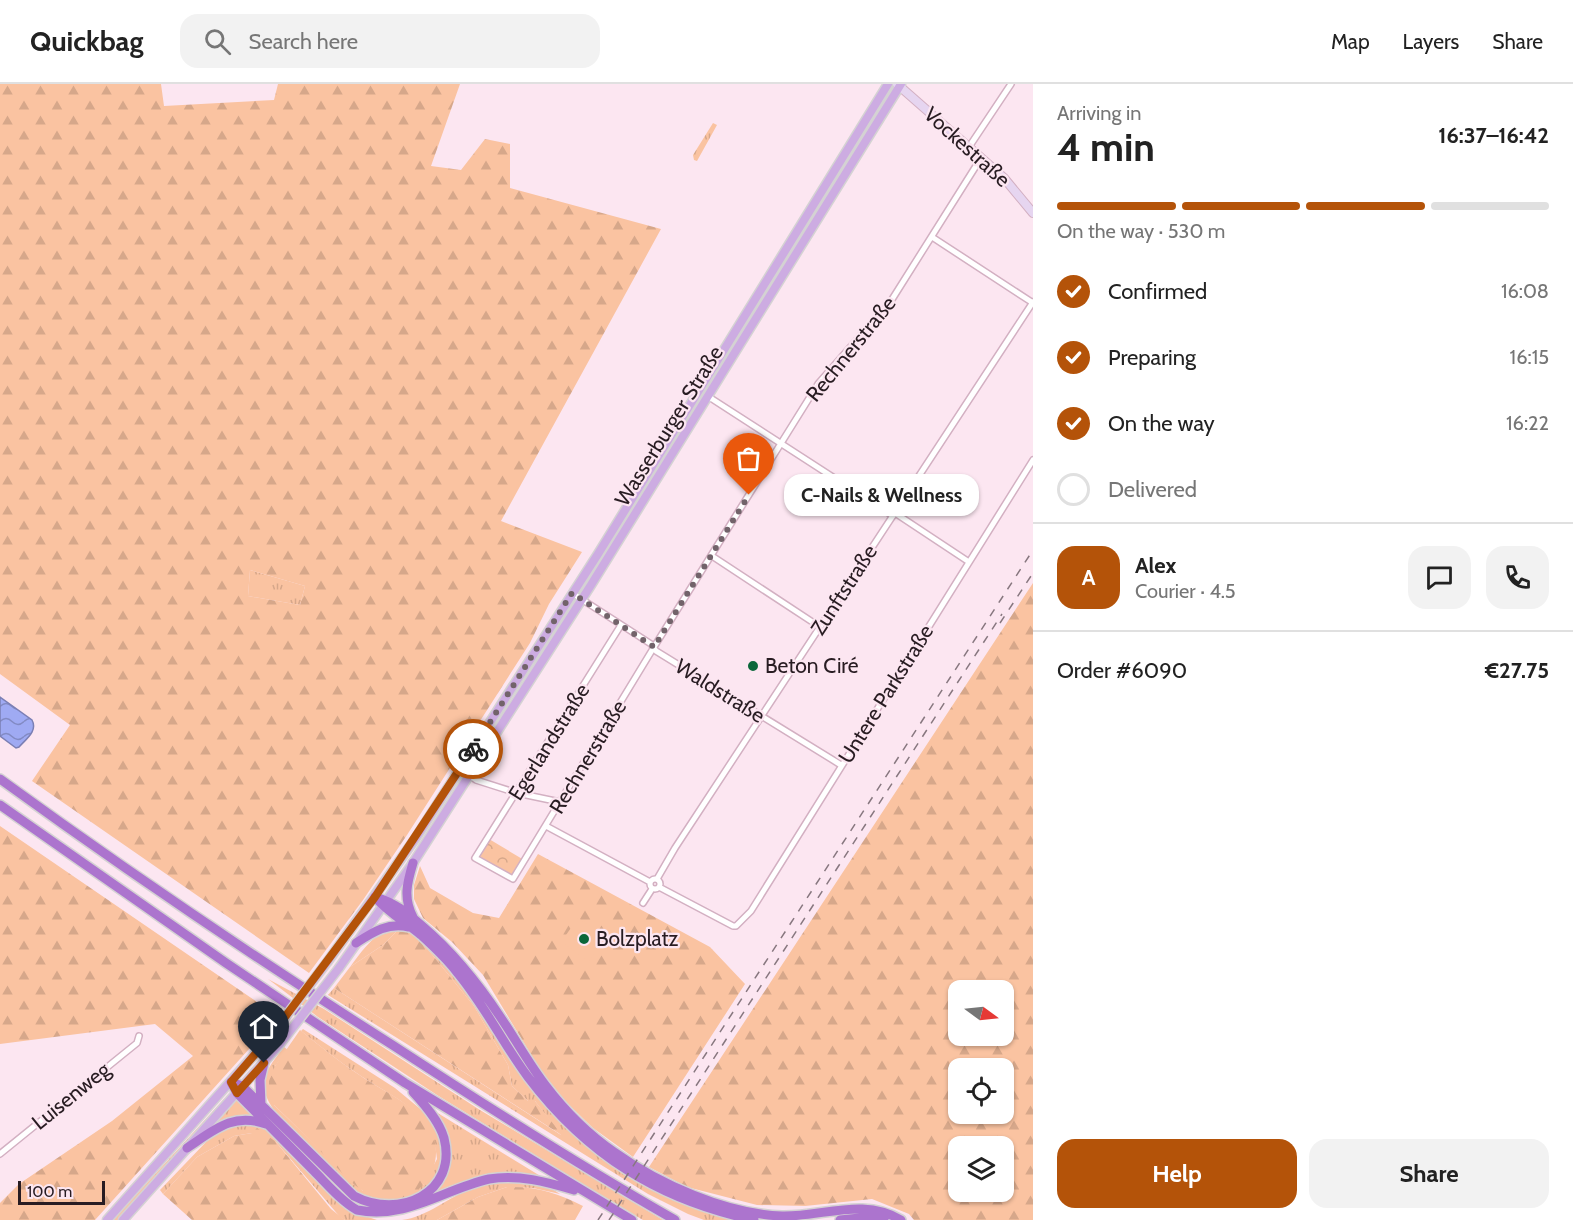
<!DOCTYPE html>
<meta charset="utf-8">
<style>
body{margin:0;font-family:Cabin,sans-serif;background:#f2f2f2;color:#222;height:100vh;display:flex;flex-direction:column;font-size:22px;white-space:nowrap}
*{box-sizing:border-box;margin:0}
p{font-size:20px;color:#767676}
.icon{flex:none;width:33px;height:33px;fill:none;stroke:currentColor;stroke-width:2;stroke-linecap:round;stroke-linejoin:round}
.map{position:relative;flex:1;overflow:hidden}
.side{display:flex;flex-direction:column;background:#fff;width:540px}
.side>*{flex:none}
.needle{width:39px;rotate:105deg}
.buttons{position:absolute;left:948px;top:896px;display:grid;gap:12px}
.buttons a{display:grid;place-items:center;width:66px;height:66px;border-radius:12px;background:#fff;box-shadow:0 2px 4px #0004;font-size:30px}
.scale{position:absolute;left:18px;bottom:15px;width:87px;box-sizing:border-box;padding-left:6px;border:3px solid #281c22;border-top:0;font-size:16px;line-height:21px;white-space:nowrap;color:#281c22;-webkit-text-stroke:4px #fce6f1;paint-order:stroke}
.pin{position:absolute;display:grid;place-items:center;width:51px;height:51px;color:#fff;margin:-62px -26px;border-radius:50% 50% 50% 0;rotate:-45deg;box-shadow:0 0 6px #0007}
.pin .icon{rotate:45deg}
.courier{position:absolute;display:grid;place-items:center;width:60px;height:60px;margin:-30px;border:4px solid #b45309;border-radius:50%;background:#fff;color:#222;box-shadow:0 2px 8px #0007}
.bubble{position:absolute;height:42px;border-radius:18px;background:#fff;box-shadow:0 2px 4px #0004;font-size:20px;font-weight:700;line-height:42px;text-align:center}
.overview em{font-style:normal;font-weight:700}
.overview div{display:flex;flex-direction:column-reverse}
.overview{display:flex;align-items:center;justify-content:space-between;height:102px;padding:0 24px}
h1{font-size:39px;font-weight:700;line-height:45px}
.bar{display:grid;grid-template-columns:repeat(4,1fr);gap:9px 6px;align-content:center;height:72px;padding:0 24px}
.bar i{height:8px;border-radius:4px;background:#e0e0e0}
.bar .selected{background:#b45309}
.bar p{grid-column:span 4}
.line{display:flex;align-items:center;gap:15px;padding:0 24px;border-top:2px solid #e0e0e0}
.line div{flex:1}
.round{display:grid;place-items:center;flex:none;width:63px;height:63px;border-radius:18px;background:#f2f2f2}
ol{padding:0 24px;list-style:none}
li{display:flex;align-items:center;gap:18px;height:66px}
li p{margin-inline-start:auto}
li .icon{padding:6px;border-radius:50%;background:#b45309;color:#fff;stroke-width:4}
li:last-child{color:#767676}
li i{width:33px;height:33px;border:3px solid #e0e0e0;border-radius:50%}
.primary-button{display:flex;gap:12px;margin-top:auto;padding:12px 24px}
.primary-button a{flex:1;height:69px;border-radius:18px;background:#b45309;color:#fff;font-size:24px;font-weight:700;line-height:69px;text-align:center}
.primary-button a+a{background:#f2f2f2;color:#222}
header{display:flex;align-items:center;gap:36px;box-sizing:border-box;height:84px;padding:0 30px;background:#fff;border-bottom:2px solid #e0e0e0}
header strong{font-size:28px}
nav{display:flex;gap:33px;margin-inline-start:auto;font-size:21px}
.search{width:420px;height:54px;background:#f2f2f2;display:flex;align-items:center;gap:15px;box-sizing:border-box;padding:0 21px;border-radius:18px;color:#767676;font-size:22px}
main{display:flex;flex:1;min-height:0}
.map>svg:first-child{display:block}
.grass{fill:url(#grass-tufts)}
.forest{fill:url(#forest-firs);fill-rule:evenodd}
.park{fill:url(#park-crowns)}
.garden{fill:#fac3a1}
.water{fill:url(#water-waves);stroke:#7b7fb4;stroke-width:1.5}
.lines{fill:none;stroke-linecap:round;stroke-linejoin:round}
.street-casing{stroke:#d3b0c2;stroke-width:8}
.secondary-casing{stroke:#d3b0c2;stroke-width:10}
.primary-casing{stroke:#d4d2d3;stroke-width:11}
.highway-casing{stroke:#d4d2d3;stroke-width:12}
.street{stroke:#fff;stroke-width:5}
.secondary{stroke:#e6d5f0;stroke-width:8}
.primary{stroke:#cdace2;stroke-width:8}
.highway{stroke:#ac74ce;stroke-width:9}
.rail{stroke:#87777f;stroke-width:1.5;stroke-dasharray:8 8;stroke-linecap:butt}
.primary-bridge-casing{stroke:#d4d2d3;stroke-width:11;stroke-linecap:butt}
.primary-bridge{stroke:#cdace2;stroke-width:8}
.done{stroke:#72636a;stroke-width:6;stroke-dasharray:0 10.8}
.route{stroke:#b45309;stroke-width:8}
.poi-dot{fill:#0b673a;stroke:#fce6f1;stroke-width:2}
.labels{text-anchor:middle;stroke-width:4.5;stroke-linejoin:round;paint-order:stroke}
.street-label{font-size:21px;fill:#281c22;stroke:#fce6f1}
.poi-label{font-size:21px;fill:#281c22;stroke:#fce6f1;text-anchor:start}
</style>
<header>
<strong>Quickbag</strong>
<div class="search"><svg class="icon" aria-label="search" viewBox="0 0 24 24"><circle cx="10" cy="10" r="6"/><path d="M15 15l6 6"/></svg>Search here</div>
<nav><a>Map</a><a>Layers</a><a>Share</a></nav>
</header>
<main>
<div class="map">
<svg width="1033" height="1136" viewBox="0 0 1033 1136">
<defs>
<pattern id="grass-tufts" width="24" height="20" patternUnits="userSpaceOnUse" patternTransform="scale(1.5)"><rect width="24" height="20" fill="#fac3a1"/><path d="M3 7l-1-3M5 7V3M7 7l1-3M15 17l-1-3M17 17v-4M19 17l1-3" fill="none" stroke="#d6a78a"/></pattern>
<pattern id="forest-firs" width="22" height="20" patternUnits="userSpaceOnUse" patternTransform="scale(1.5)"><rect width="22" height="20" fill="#fac3a1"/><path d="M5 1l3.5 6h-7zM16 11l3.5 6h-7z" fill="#d6a78a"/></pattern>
<pattern id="park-crowns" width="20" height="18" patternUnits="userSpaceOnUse" patternTransform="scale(1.5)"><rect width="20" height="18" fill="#fac3a1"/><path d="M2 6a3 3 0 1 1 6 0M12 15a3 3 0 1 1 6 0" fill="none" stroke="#d6a78a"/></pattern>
<pattern id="water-waves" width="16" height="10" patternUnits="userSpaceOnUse" patternTransform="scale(1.5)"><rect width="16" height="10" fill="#9faaf3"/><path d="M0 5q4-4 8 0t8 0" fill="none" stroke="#828ac4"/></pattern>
</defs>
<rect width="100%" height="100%" fill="#fce6f1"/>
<path class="grass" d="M 881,17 L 768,209 L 793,162 Z
M 713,39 L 717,41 L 697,77 L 694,76 L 693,71 Z
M 754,227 L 756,228 L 589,498 L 588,497 L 608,467 L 616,450 Z
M 250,486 L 305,502 L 300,521 L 248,512 Z
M 387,845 L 408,847 L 396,848 L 383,861 L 350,883 C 361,868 370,855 387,845 Z
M 421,857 C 477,908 512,976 559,1035 C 569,1048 583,1058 596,1068 C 638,1101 684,1122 735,1136 L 704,1136 L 688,1130 L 648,1110 L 328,911 L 334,904 L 561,1051 L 535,1017 L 528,1017 L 512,1002 L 508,981 L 474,922 Z
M 268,895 L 324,925 L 480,1026 L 663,1136 L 643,1136 L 579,1098 L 437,1011 L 318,933 Z
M 303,945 L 395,1004 L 424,1028 L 433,1040 L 440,1054 L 442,1074 L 440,1084 L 429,1103 L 418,1112 L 389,1121 L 358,1110 L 279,1033 C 255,1002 262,991 284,963 L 288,966 L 275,982 L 274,1021 L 363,1107 L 423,1101 L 437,1075 C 434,1026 392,1014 358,990 C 338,977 320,962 301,947 Z
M 243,1008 L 349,1114 L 366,1123 L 388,1129 L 434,1110 L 445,1091 L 436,1028 L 542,1093 L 514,1089 L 400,1131 L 364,1127 L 347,1115 Z
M 225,1014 L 223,1020 L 118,1136 L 113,1136 Z
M 238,1014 L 257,1033 L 237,1032 L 212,1042 Z
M 241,1039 L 264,1043 L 359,1130 L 377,1136 L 345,1136 L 340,1133 L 276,1058 L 252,1049 L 234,1052 L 197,1073 L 163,1110 L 160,1106 L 206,1058 L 223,1045 Z
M 514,1096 L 546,1101 L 560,1110 L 533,1104 L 507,1103 L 478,1113 L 437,1136 L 402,1136 C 427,1133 449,1113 472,1104 C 486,1099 500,1098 514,1096 Z"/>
<path class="forest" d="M 0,0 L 161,0 L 164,22 L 274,16 L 278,0 L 460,0 L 431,82 L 461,86 L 485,55 L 510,60 L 510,104 L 661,145 L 501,437 L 582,468 L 549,520 L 530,559 L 407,751 L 363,816 L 309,889 L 32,697 L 70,641 L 0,590 ZM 250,486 L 305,502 L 300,521 L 248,512 Z
M 1033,499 L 1033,1136 L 914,1136 L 909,1130 L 872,1115 L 805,1122 L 757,1121 L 687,1103 L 649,1083 ZM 958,906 L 1004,906 L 1004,951 L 958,951 ZM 958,984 L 1004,984 L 1004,1029 L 958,1029 ZM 958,1062 L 1004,1062 L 1004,1107 L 958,1107 Z
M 0,742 L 273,929 L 268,944 L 95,1136 L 0,1136 L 0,1119 L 19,1100 L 112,1037 L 193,972 L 155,940 L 0,960 Z
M 538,770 L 710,863 L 745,900 L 633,1073 L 593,1044 L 565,1017 L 541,987 L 483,891 L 452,858 L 423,834 L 414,815 L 414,801 L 420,782 L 430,804 L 473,829 L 499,834 Z
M 408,847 L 421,857 L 474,922 L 508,981 L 512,1002 L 528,1017 L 535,1017 L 563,1052 L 334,904 L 350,883 L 383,861 L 396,848 Z
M 300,946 C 319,961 338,977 358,990 C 379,1005 404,1015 422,1034 C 458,1073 419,1132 370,1111 C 355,1104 344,1090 332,1079 C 313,1059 294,1040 274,1021 L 269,1008 L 269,997 L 275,982 Z
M 257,1044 L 276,1058 L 331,1125 L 345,1136 L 192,1136 L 163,1110 L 197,1073 L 234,1052 L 252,1049 Z
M 507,1103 C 536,1102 558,1109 583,1122 L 575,1136 L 437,1136 L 478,1113 Z"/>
<path class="park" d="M 489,755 L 524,776 L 514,793 L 479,772 Z"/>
<path class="garden" d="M 578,834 L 606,852 L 589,877 L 561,858 Z"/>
<path class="water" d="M 0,613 L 32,636 C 38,647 26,655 19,663 L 16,664 L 0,652 Z"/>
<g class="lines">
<g class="street-casing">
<path id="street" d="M 969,63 L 1011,0
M 932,153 L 1033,219
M 709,313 L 893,432
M 895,429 L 969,478
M 712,472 L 820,543
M 572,509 L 651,560 L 656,567 L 841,681
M 621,541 L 475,774 L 513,795 L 654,563 L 818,300 L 891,217 L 981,74
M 470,692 L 476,696 L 517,709 L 560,718
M 546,742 L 650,798
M650 800a5 5 0 1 1 10 0a5 5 0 1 1-10 0Z
M 657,795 L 675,764 L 1033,218
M 659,803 L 733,842 L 736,842 L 751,827 L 1033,376
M 643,819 L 652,805
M 0,1070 L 137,959 L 139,952"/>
</g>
<g class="secondary-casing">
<path id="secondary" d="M 897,0 L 1004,94 L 1033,129"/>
</g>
<g class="primary-casing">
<path id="primary" d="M 328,877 L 415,755 L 598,470 L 888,0
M 339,884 L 413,779 L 591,501 L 901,0
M 107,1136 L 270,953
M 123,1136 L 280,960"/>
</g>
<g class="highway-casing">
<path id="highway" d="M 0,695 C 128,788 260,877 394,962 C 486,1022 580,1082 675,1136
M 0,721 L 226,879 L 405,999 L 632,1136
M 413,779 C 407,799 403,814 413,833
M 375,813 C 394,818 407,829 421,841 C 453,868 478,899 501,934 C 516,956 529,980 546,1002 C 565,1027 588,1050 614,1068 C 659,1100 725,1130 782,1132 C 823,1133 863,1113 901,1136
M 375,813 C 388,829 406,838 421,851 C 433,862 446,874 456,887 C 484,920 502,958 528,993 C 587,1071 659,1116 754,1136
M 356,859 C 373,848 388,838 409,843
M 231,998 L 237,1009 C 263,1035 288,1061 314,1087 C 327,1100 341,1117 357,1126 C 406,1136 444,1105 489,1095 C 518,1090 547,1098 574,1106
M 231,998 L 242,1002 L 354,1112 C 399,1136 458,1109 444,1054 C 439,1037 425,1021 413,1008
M 261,1021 L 260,996 L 264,979
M 187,1064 C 214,1046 233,1028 266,1040
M 840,1136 L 870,1133 L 884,1136"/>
</g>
<use href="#street" class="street"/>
<use href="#secondary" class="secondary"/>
<use href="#primary" class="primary"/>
<use href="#highway" class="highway"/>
<path class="rail" d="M 1000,539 L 1033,489
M 598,1136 L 1033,466
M 609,1136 L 1002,530"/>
<g class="primary-bridge-casing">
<path id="primary-bridge" d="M 270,953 L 328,877
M 280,960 L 339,884"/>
</g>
<use href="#primary-bridge" class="primary-bridge"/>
</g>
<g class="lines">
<path class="done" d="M 473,665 L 572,509 L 654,563 L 749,411"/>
<path class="route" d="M 264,979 L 237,1009 L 231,998 L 270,953 L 375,813 L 473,665"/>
</g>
<g class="poi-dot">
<circle cx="753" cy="582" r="6"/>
<circle cx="584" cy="855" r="6"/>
</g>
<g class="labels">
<g class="street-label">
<text transform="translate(967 63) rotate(42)" y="7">Vockestraße</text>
<text transform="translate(851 265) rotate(-51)" y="7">Rechnerstraße</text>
<text transform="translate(669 342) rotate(-58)" y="7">Wasserburger Straße</text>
<text transform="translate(844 506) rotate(-57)" y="7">Zunftstraße</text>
<text transform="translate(720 607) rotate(32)" y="7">Waldstraße</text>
<text transform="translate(886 610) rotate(-58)" y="7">Untere Parkstraße</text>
<text transform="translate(549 658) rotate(-58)" y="7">Egerlandstraße</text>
<text transform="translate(588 673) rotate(-59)" y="7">Rechnerstraße</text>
<text transform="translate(71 1012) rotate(-39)" y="7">Luisenweg</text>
</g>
<g class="poi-label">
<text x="765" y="589">Beton Ciré</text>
<text x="596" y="862">Bolzplatz</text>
</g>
</g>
</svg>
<div class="buttons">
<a><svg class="needle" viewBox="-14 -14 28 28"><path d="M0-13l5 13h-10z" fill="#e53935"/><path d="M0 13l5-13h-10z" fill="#767676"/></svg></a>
<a><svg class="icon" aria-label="locate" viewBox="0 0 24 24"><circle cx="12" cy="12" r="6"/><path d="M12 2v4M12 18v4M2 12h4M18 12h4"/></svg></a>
<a><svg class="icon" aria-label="layers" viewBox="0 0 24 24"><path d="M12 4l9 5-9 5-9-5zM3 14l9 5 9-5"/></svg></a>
</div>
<div class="scale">100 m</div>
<div class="pin" style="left:749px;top:411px;background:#ea580c"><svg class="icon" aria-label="bag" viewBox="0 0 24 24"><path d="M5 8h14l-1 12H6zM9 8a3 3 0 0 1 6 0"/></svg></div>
<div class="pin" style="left:264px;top:979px;background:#1f2937"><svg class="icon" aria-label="home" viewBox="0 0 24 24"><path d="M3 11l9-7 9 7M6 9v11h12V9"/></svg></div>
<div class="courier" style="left:473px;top:665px"><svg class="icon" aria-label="bike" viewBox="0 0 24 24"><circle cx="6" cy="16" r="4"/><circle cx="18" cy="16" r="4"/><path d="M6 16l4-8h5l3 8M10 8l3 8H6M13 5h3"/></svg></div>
<div class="bubble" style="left:784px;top:390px;width:195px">C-Nails &amp; Wellness</div>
</div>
<section class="side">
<div class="overview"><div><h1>4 min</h1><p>Arriving in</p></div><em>16:37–16:42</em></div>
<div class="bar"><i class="selected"></i><i class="selected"></i><i class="selected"></i><i></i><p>On the way · 530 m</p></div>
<ol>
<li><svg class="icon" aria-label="check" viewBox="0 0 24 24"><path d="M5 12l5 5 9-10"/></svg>Confirmed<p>16:08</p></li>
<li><svg class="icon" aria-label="check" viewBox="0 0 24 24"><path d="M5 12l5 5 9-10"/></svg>Preparing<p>16:15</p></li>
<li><svg class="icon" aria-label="check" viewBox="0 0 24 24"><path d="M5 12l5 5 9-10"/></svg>On the way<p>16:22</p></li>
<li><i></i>Delivered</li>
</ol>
<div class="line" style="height:108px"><b class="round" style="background:#b45309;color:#fff">A</b><div><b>Alex</b><p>Courier · 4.5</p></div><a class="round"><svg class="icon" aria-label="chat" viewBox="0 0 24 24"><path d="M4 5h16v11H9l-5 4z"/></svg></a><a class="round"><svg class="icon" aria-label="phone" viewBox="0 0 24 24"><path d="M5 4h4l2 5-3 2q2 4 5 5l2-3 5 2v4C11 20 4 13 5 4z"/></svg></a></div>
<div class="line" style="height:78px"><div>Order #6090</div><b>€27.75</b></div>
<div class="primary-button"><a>Help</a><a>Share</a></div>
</section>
</main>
